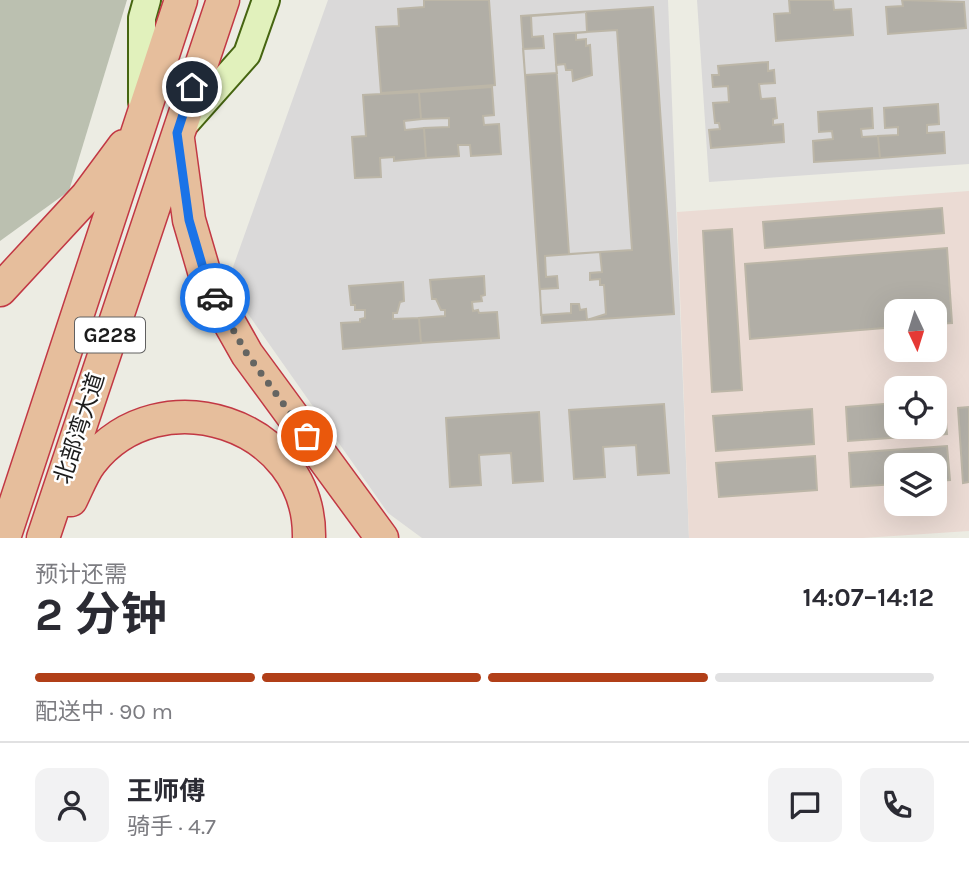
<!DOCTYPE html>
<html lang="zh">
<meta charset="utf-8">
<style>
body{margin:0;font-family:Karla,"Noto Sans SC",sans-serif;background:#f2f2f3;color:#2b2b33;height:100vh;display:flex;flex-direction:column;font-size:26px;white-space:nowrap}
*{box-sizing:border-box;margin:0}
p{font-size:23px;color:#7c7c81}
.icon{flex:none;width:38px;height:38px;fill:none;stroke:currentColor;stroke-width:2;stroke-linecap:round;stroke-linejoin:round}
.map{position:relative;height:538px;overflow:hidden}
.side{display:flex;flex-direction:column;background:#fff;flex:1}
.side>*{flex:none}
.needle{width:46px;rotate:176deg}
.controls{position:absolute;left:884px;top:299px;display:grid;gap:14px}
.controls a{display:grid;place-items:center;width:63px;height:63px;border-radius:14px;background:#fff;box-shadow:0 7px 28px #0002;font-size:35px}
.pin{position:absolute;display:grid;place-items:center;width:60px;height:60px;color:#fff;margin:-30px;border:4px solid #fff;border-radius:50%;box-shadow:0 2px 7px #0007}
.courier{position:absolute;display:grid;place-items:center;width:70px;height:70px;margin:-35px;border:5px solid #1a73e8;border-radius:50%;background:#fff;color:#222;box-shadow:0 2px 9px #0007}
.overview em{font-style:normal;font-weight:700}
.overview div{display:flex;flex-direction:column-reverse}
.overview{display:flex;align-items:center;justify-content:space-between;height:119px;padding:0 35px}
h1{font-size:46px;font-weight:700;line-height:52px}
.bar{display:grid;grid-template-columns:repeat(4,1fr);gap:10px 7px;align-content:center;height:84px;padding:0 35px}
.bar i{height:9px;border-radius:5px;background:#e1e1e2}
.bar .on{background:#b13f18}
.bar p{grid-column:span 4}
.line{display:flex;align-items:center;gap:18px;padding:0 35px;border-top:2px solid #e1e1e2}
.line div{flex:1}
.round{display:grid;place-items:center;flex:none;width:74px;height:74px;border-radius:14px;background:#f2f2f3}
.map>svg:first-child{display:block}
.residential{fill:#dad9d9}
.commercial{fill:#ebdbd4;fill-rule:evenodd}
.construction{fill:#bbc0b0}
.building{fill:#b1aea6;stroke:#bcb6a7;stroke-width:2;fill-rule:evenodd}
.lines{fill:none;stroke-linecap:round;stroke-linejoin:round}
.secondary-casing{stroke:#466511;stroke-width:30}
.trunk-casing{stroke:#c23844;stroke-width:35}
.secondary{stroke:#e1f1bc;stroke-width:26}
.trunk{stroke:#e6be9c;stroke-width:32}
.done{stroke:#656562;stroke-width:7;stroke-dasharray:0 12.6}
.route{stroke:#1a73e8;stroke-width:9}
.labels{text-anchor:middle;stroke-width:5;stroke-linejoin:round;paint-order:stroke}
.shield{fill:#fff;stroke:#606060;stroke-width:2}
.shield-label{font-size:21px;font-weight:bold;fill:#1c1c1c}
.street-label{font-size:23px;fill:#1c1c1c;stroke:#fff}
</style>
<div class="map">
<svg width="969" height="538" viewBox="0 0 969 538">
<rect width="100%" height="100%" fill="#ecece3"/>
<path class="residential" d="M 328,0 L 668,0 L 689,538 L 422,538 L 388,513 L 227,284 Z
M 697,0 L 969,0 L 969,164 L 709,182 Z"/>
<path class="commercial" d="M 969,191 L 969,531 L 863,538 L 689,538 L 677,212 ZM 896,312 L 934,312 L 934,350 L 896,350 ZM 896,388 L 934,388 L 934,427 L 896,427 ZM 896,466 L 934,466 L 934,504 L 896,504 Z"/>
<path class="construction" d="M 0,0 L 127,0 L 69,191 L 0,241 Z"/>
<path class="building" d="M 424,0 L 489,0 L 495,85 L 381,93 L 376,27 L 399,26 L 398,9 L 424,7 Z
M 789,0 L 833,0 L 834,10 L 851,9 L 853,35 L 776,41 L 774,14 L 790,13 Z
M 902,0 L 964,2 L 966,28 L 888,34 L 886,7 L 903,6 Z
M 653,7 L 674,314 L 542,323 L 521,16 ZM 617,30 L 632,250 L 569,254 L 554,34 Z
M 586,12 L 587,32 L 576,33 L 576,40 L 586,39 L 586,46 L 590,45 L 592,75 L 573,81 L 572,70 L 566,70 L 565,64 L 556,65 L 557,73 L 525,75 L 523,49 L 544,48 L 543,36 L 532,37 L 531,16 Z
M 768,62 L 768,71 L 774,70 L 775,83 L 759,84 L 761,99 L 775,98 L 777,118 L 773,119 L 773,125 L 783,124 L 784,142 L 711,148 L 709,130 L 720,129 L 719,123 L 715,123 L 713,103 L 729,102 L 728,86 L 713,87 L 712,75 L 719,75 L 718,66 Z
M 492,87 L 494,115 L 483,116 L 484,125 L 499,124 L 501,154 L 471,156 L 470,145 L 458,145 L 459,156 L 426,158 L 424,128 L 449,127 L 449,118 L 421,119 L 419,92 Z
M 419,92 L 421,119 L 404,121 L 405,130 L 424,128 L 426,158 L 394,161 L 394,157 L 380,158 L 381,177 L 355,178 L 352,137 L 366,136 L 363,95 Z
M 938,104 L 939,124 L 927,125 L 927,133 L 944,132 L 945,153 L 880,158 L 878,136 L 898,135 L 898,127 L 885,128 L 884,108 Z
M 872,108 L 873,128 L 861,129 L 862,137 L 878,136 L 880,158 L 814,162 L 813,141 L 833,139 L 832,131 L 819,132 L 818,112 Z
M 942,208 L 944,233 L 765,248 L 763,222 Z
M 732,229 L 742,390 L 712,392 L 703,231 Z
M 947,248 L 952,323 L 934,324 L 934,312 L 896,312 L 896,327 L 750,339 L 745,264 Z
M 600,252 L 602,272 L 590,273 L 590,280 L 600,279 L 600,285 L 604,285 L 606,314 L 587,320 L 586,309 L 580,310 L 579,304 L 571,304 L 571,313 L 541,315 L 540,289 L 558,288 L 557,276 L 546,277 L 545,256 Z
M 484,276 L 485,295 L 481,296 L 482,301 L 472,302 L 473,311 L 478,310 L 479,313 L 497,312 L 499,338 L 421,343 L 419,318 L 445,316 L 445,310 L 441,310 L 436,299 L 432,299 L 430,280 Z
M 403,282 L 404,301 L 400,302 L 397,313 L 393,313 L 393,319 L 419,318 L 421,343 L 343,349 L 341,323 L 360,322 L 360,319 L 365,318 L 365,310 L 355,310 L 355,305 L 351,305 L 349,286 Z
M 944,399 L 947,434 L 848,441 L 846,407 L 896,403 L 896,427 L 934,427 L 934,400 Z
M 664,404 L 669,473 L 638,475 L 636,445 L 603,447 L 605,477 L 574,479 L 569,410 Z
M 969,407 L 969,482 L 963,483 L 958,408 Z
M 812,409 L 814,444 L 716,451 L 713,416 Z
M 539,412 L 543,481 L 513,483 L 511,453 L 479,455 L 481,485 L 450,487 L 446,418 Z
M 947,446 L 950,480 L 934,481 L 934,466 L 896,466 L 896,484 L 851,487 L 849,453 Z
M 815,456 L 817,490 L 719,497 L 716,463 Z"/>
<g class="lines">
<g class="secondary-casing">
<path id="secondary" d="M 142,102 L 142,18 L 147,0
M 183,126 L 247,54 L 266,0"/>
</g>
<g class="trunk-casing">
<path id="trunk" d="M 178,139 L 189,220 L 208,285 L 247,354 L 382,538
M 0,290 L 87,196 L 124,146
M 71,500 C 77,488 83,472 91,462 C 159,375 311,422 309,538
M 4,538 L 181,0
M 43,538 L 223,0"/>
</g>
<use href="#secondary" class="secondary"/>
<use href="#trunk" class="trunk"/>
</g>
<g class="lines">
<path class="done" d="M 215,298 L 247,354 L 307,436"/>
<path class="route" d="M 192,87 L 177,133 L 189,220 L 208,285 L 215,298"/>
</g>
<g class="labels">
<rect class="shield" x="75" y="317.5" width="70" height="35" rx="5"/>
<g class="shield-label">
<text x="110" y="342">G228</text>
</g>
<g class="street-label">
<text transform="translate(79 428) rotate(-72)" y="8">北部湾大道</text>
</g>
</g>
</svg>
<div class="controls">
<a><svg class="needle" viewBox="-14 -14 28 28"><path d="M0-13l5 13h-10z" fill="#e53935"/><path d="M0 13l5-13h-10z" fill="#7c7c81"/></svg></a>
<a><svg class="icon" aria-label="locate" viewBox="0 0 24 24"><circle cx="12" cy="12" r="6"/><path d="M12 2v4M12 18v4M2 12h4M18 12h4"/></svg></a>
<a><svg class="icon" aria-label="layers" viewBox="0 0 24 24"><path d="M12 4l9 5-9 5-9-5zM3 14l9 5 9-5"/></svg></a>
</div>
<div class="pin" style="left:307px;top:436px;background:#ea580c"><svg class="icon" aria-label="bag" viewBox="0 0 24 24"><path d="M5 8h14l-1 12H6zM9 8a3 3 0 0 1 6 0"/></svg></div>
<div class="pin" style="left:192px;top:87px;background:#1f2937"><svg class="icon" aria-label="home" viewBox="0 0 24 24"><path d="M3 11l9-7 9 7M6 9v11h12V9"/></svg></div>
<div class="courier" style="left:215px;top:298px"><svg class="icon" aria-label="car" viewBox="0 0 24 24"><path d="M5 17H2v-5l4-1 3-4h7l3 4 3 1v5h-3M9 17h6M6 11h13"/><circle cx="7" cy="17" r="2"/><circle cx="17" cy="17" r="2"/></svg></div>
</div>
<section class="side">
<div class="overview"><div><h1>2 分钟</h1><p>预计还需</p></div><em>14:07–14:12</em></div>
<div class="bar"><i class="on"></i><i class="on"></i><i class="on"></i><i></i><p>配送中 · 90 m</p></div>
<div class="line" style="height:126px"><a class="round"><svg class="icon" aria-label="person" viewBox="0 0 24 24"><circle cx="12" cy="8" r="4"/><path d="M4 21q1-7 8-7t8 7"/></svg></a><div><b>王师傅</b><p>骑手 · 4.7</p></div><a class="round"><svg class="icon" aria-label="chat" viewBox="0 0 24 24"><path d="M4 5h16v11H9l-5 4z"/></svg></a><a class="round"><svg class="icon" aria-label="phone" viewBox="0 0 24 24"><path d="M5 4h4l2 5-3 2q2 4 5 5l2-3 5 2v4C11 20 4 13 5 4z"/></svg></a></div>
</section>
